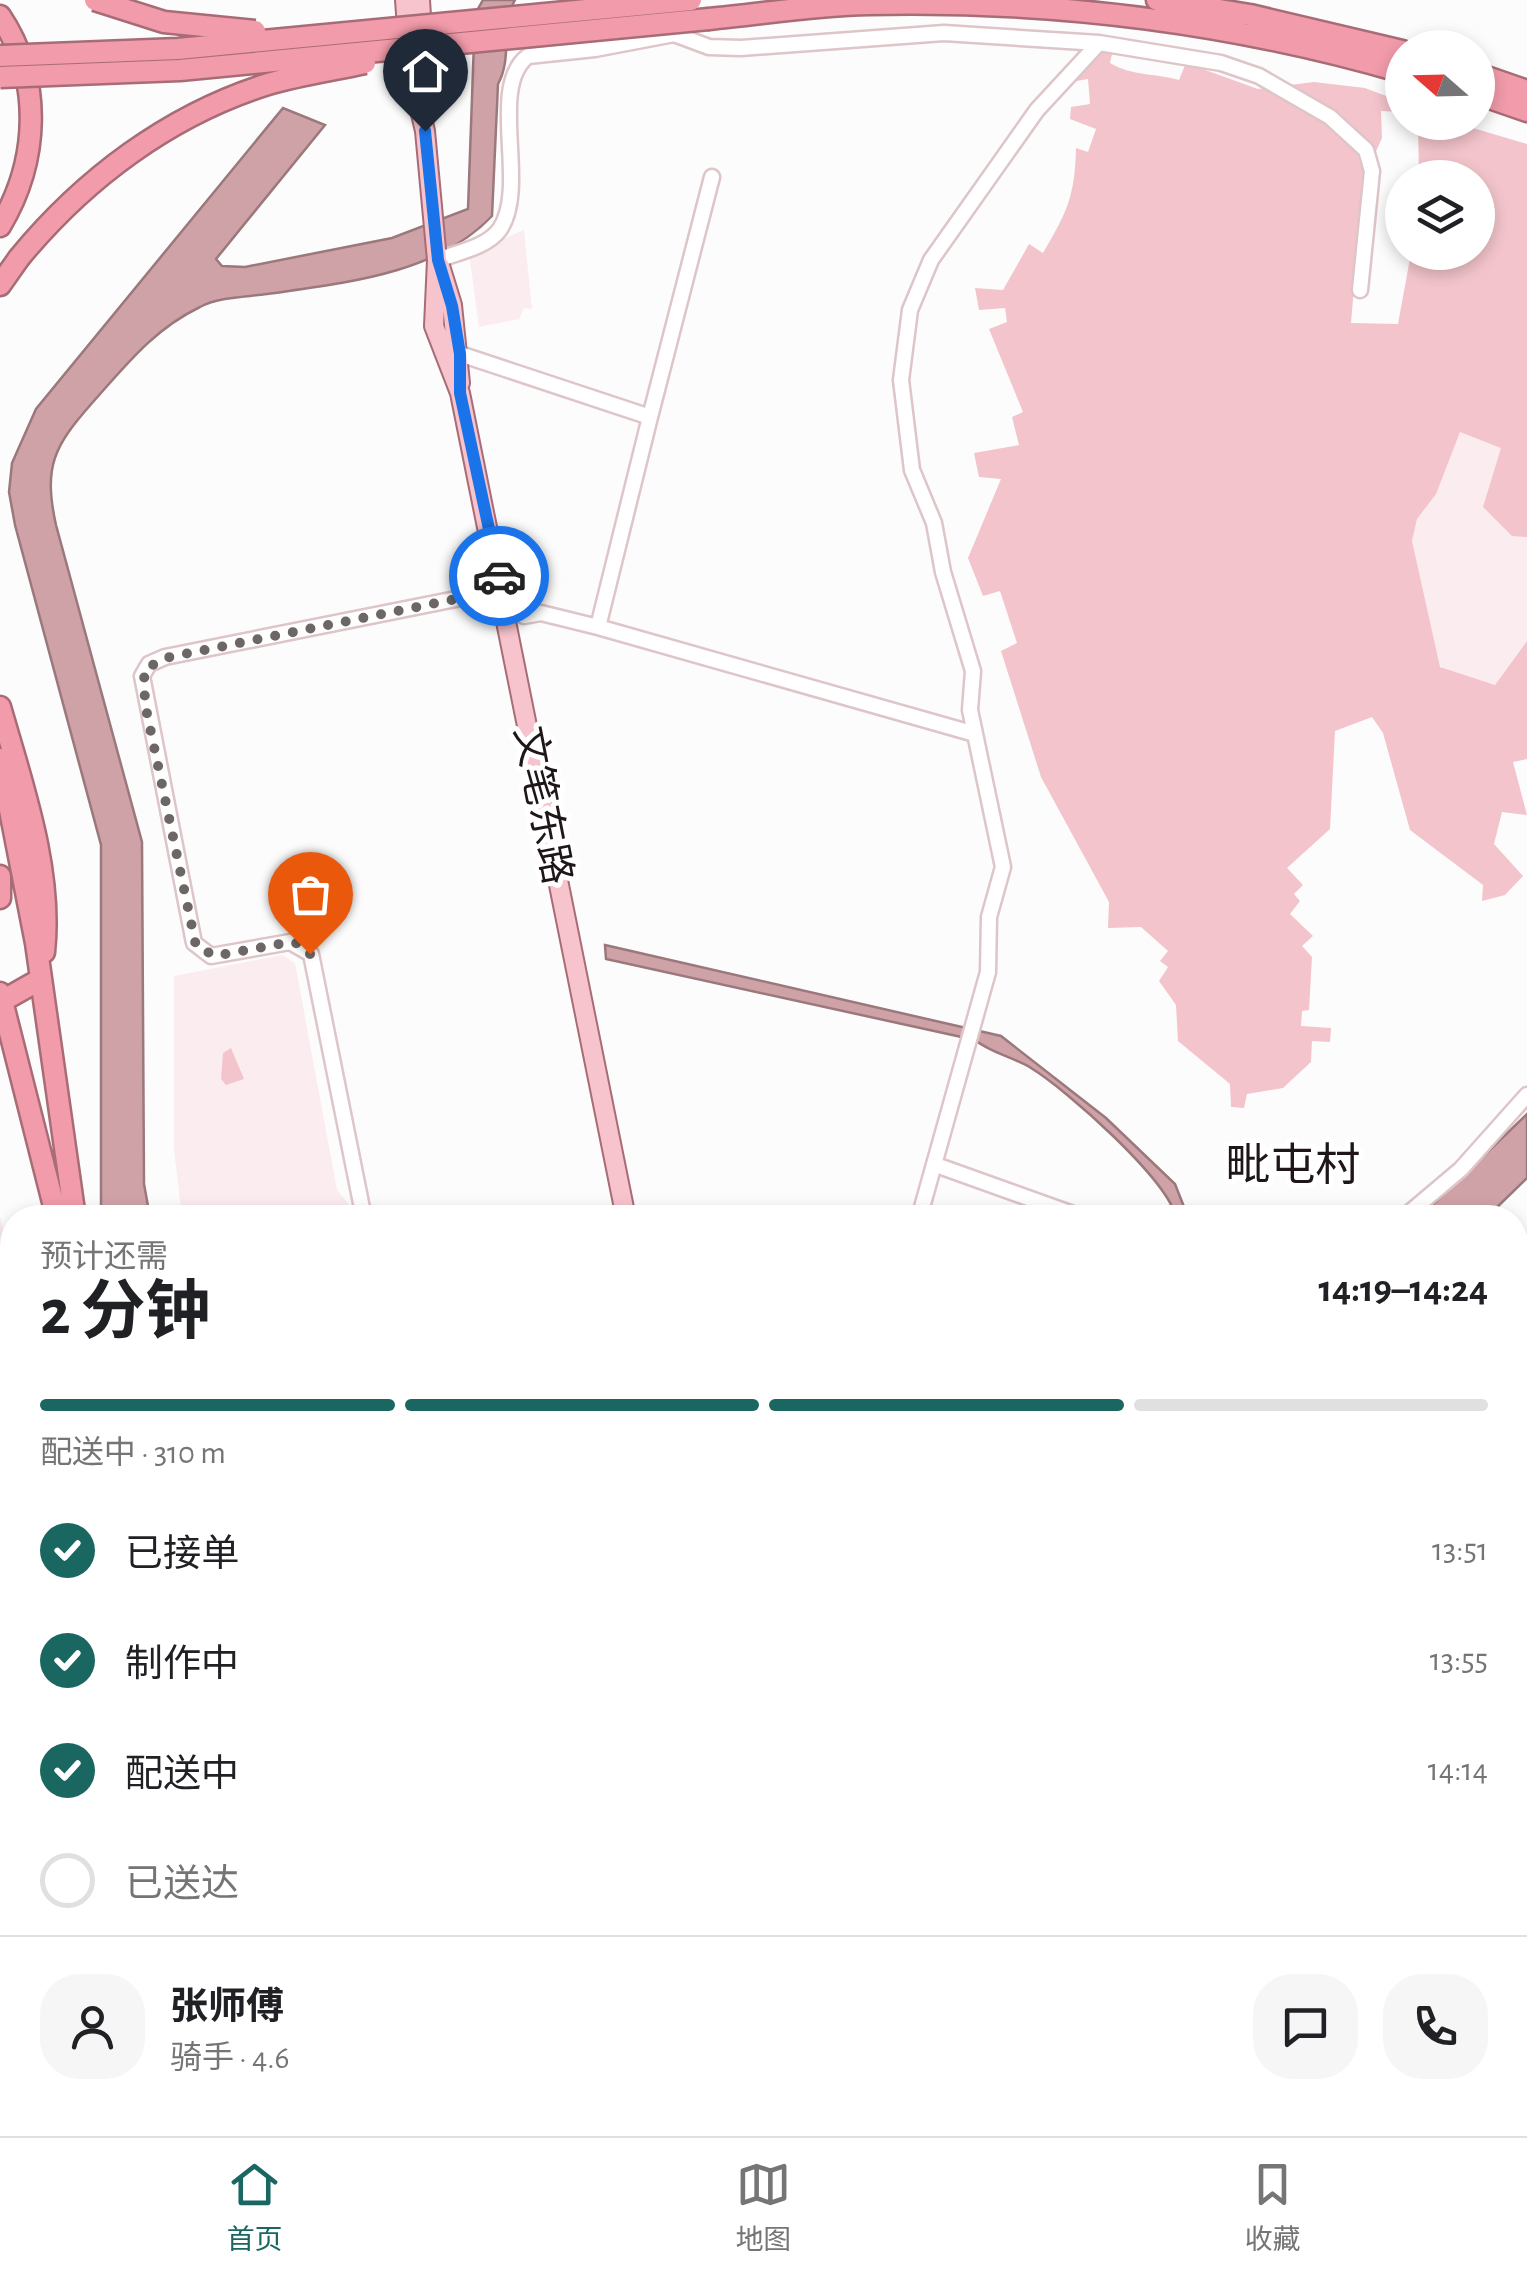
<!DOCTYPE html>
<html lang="zh">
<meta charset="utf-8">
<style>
body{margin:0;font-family:"Alegreya Sans","Noto Sans SC",sans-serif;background:#f6f6f6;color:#202124;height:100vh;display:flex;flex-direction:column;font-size:38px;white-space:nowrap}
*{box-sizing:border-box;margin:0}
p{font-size:32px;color:#757577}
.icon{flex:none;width:55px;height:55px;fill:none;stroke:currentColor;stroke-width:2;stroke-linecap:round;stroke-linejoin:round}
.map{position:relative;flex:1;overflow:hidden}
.drawer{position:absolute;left:0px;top:1205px;width:1528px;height:932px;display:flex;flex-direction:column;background:#fff;border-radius:40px 40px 0 0;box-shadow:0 5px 15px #0003}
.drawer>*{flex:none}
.needle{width:65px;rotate:290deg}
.fabs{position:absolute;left:1385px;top:30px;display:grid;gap:20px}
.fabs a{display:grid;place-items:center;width:110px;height:110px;border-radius:50%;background:#fff;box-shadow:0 5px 15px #0003;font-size:50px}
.pin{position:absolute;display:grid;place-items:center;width:85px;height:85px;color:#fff;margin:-102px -42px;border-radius:50% 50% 50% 0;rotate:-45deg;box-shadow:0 0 10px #0007}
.pin .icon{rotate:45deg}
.courier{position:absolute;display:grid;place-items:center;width:100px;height:100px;margin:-50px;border:8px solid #1a73e8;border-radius:50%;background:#fff;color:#222;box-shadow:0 2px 12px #0007}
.head em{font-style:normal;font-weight:700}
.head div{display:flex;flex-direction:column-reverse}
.head{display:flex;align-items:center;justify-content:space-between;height:170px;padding:0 40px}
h1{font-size:65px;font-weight:700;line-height:75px}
.bar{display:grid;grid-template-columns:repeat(4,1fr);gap:15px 10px;align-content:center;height:120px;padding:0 40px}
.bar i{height:12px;border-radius:8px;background:#e0e0e0}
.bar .current{background:#1a6661}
.bar p{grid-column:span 4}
.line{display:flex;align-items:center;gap:25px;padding:0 40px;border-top:2px solid #e0e0e0}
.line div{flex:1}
.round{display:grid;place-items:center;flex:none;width:105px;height:105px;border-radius:40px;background:#f6f6f6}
ol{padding:0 40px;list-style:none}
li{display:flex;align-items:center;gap:30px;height:110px}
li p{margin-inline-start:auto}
li .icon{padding:10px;border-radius:50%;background:#1a6661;color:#fff;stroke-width:4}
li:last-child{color:#757577}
li i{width:55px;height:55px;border:5px solid #e0e0e0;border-radius:50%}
.dock{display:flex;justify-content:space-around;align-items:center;height:140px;border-top:2px solid #e0e0e0;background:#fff;font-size:28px;color:#757577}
.dock a{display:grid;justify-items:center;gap:5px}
.dock .current{color:#1a6661}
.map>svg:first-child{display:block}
.built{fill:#fbedef}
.green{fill:#f3c4cb}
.water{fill:#cfa2a8;stroke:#9a787c;stroke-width:2.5}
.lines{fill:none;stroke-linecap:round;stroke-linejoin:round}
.minor-casing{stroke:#ddc5c8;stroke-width:19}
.major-casing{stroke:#a86c77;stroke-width:22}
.highway-casing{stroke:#a86c77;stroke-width:25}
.minor{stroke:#fff;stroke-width:14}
.major{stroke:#f7c3cc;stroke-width:18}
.highway{stroke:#f29baa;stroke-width:20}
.highway-bridge-casing{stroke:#a86c77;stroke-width:25;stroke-linecap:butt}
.highway-bridge{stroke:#f29baa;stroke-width:20}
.done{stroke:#6c6667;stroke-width:10;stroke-dasharray:0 18}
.route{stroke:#1a73e8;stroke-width:12}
.labels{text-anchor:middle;stroke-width:10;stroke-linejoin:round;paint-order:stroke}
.street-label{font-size:40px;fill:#1e1617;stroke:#fff}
.quarter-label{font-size:45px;fill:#1e1617;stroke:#fff}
</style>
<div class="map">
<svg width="1527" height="2136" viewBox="0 0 1527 2136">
<rect width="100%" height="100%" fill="#fcfcfc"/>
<path class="built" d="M 1527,178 L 1527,682 L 1495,685 L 1448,672 L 1437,663 L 1412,541 L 1478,252 Z
M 524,230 L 532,309 L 524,308 L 519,319 L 479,327 L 469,253 Z
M 282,955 L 295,963 L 337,1190 L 348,1203 L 351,1217 L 182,1217 L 174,1151 L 174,976 Z
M 0,1217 L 12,1258 L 12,2016 L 0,2020 Z
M 42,2125 L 177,2125 L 178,2133 L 57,2136 Z
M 663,2125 L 782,2125 L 784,2136 L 635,2136 Z
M 1119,2130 L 1366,2132 L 1366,2136 L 1119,2136 Z"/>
<path class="green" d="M 1078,44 L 1113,50 L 1110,63 C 1132,76 1154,73 1179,80 L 1186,63 L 1258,89 L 1314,82 L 1365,88 L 1402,102 L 1402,112 L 1381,111 L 1382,138 L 1363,180 L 1351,323 L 1398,324 L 1411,253 L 1478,252 L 1478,178 L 1419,177 L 1418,123 L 1456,123 L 1527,144 L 1527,537 L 1512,536 L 1483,507 L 1501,448 L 1460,432 L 1436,494 L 1417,519 L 1412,541 L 1440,667 L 1495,685 L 1527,641 L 1527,759 L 1513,762 L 1527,815 L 1502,812 L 1494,844 L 1523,876 L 1505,895 L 1482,901 L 1483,885 L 1410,830 L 1383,733 L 1372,717 L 1335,731 L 1330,829 L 1287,868 L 1303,885 L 1294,894 L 1300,901 L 1290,914 L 1313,936 L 1302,946 L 1312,957 L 1309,1010 L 1302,1011 L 1301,1026 L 1331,1028 L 1330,1042 L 1312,1041 L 1311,1062 L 1283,1088 L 1247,1094 L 1244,1108 L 1231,1107 L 1230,1084 L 1178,1041 L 1176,1005 L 1159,981 L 1168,967 L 1160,961 L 1168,951 L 1141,927 L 1108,928 L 1109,902 L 1041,777 L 1001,651 L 1017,643 L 1000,591 L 983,596 L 968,558 L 1001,479 L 979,477 L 974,453 L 1019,445 L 1012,417 L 1023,412 L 989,329 L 1007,322 L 1005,308 L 979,310 L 975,288 L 1003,290 L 1029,244 L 1043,253 C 1067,212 1075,196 1076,148 L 1088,152 L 1096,129 L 1070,119 L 1071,107 L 1090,104 L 1088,79 L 1065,83 L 1081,52 Z
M 231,1048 L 244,1079 L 226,1085 L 221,1079 L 223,1053 Z"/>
<path class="water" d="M 483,0 L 515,0 C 500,26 513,57 498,84 L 492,216 C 436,275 343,283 267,294 C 246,297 218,297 200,307 C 154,329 126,365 93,402 C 54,446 43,466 56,525 L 142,842 L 144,1184 L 150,1217 L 101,1218 L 101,845 L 15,525 L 9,492 L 12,463 L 36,409 L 283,108 L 325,125 L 216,259 L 222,266 L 245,267 L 392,238 L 468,209 L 475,14 Z
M 605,945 L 1001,1036 L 1106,1118 L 1175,1184 L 1188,1217 L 1176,1217 C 1167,1179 1067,1090 1031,1068 C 1013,1057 991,1053 975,1040 L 606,959 Z
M 1527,1114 L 1527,1178 L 1487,1217 L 1419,1218 Z
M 11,2019 L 11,2078 L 0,2116 L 0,2022 Z
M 536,2125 L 632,2125 L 605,2136 L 509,2136 Z"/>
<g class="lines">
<g class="minor-casing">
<path id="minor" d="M 437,260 C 456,253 488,247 500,229 C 529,186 487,87 528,56 L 595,49 L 674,34 L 709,47 L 741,48 L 944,33 L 1099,43 L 1221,63 L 1259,76 L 1330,117 L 1366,150 L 1372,171 L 1360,290
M 460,354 L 650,417 L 712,177
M 524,616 L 541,613 L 598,627 L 975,734
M 598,627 L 650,417
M 936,1165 L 1084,1218
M 364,1218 L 311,954 L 290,942 L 211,956 L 194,943 L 142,676 L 149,664 L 165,657 L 501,590
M 919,1218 L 988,972 L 989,917 L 1003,867 L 970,710 L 973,671 L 943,572 L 934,523 L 912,470 L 901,380 L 910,310 L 931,260 L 1037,110 L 1099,43
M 1403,1218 L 1461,1169 L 1527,1095
M 1515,1708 L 1527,1708
M 0,2106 L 12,2122
M 16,2125 L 26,2136
M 1111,2125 L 1112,2136"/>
</g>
<g class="major-casing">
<path id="major" d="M 405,0 L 410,67 L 425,131 L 437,260 L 434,326 L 460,393 L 626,1218
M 420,0 L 427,110
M 440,266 L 452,305 L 460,383
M 1515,1321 L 1527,1322
M 228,2125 L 229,2136
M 797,2125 L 799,2136
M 1377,2125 L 1377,2136
M 0,2135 L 1,2136
M 211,2136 L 215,2125"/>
</g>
<g class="highway-casing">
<path id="highway" d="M 1157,0 L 1250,15 L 1402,51
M 0,16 C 43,80 39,161 0,226
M 709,19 C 762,14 816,5 869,4 C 1048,0 1230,22 1402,72
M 1478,74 L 1527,91
M 1478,94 L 1527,111
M 0,285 L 19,258
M 0,707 C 22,784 53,871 44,952
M 0,759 L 36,943 L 75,1218
M 0,876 L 0,898
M 0,993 L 57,1218
M 2,1001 L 41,979"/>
</g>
<use href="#minor" class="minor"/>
<use href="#major" class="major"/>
<use href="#highway" class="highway"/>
<g class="highway-bridge-casing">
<path id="highway-bridge" d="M 95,0 L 164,22 L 255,31
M 0,56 L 178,49 L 691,0
M 0,77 L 180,70 L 709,19
M 19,258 C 84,179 169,115 268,84 C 299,75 333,70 365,63"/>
</g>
<use href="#highway-bridge" class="highway-bridge"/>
</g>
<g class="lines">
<path class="done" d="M 310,954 L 300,944 L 290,942 L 215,956 L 196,946 L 145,704 L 144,670 L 165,658 L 501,590 L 499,576"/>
<path class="route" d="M 425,131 L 438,260 L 452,306 L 460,354 L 460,393 L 499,576"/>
</g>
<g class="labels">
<g class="street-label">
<text transform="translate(544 805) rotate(79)" y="14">文笔东路</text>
</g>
<g class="quarter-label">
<text x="1293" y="1180">毗屯村</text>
</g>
</g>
</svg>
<div class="fabs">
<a><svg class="needle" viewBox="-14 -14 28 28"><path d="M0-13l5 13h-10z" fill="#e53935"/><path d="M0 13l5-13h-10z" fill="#757577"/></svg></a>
<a><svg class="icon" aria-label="layers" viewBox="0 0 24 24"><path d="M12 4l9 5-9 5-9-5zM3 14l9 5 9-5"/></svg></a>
</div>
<div class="pin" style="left:310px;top:954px;background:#ea580c"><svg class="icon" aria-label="bag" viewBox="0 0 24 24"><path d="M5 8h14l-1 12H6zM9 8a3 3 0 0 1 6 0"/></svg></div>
<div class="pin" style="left:425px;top:131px;background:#1f2937"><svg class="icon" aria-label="home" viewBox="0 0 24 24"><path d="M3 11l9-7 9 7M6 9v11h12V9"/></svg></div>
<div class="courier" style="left:499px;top:576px"><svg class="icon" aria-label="car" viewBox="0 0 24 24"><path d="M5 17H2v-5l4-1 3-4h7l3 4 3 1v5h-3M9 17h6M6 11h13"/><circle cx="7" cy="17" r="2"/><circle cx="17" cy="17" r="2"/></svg></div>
<section class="drawer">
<div class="head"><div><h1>2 分钟</h1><p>预计还需</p></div><em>14:19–14:24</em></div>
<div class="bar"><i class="current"></i><i class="current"></i><i class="current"></i><i></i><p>配送中 · 310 m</p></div>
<ol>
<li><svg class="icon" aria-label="check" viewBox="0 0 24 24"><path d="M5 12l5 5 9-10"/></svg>已接单<p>13:51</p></li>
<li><svg class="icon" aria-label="check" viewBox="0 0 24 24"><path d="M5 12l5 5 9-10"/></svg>制作中<p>13:55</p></li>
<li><svg class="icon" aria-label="check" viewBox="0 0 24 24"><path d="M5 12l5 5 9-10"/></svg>配送中<p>14:14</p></li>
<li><i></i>已送达</li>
</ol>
<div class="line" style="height:180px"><a class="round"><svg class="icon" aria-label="person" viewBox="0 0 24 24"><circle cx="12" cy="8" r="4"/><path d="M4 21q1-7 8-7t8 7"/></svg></a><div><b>张师傅</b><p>骑手 · 4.6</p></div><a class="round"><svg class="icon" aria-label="chat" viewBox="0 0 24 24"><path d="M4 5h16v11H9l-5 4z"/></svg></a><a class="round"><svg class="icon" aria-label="phone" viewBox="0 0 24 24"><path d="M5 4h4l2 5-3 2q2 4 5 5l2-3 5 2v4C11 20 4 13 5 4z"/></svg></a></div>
</section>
</div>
<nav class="dock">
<a class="current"><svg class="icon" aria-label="home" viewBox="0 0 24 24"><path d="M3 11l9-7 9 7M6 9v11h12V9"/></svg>首页</a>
<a><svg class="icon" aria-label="map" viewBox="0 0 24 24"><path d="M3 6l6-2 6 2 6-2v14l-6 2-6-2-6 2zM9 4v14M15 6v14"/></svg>地图</a>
<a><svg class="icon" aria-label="saved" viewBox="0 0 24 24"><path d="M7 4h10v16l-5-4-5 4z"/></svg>收藏</a>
</nav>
